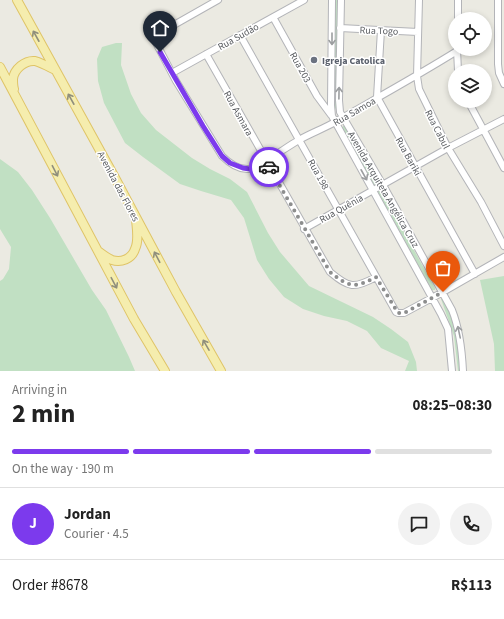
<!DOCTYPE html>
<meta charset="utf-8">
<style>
body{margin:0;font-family:"Source Sans 3",sans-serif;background:#f2f2f2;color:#222;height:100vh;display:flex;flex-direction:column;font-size:15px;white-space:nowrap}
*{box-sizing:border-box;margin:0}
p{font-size:13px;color:#767676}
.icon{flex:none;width:22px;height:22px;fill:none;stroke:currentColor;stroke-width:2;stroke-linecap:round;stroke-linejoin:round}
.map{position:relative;height:371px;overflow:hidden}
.details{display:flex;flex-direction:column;background:#fff;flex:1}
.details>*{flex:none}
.controls{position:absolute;left:448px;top:12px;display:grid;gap:8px}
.controls a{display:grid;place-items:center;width:44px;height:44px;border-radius:50%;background:#fff;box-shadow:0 2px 6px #0003;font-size:20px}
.pin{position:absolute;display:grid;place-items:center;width:34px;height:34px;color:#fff;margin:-41px -17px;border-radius:50% 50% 50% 0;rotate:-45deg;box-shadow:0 0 4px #0007}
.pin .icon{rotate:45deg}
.courier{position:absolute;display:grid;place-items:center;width:40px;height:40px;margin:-20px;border:3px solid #7c3aed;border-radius:50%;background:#fff;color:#222;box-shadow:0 1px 5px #0007}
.overview em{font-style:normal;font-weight:700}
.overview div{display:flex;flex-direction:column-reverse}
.overview{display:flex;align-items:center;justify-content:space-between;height:68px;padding:0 12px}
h1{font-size:26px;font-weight:700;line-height:30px}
.bar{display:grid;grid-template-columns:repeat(4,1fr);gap:6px 4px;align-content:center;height:48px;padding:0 12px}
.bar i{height:5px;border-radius:3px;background:#e0e0e0}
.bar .current{background:#7c3aed}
.bar p{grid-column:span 4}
.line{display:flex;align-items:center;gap:10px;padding:0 12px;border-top:1px solid #e0e0e0}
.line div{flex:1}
.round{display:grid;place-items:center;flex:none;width:42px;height:42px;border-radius:21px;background:#f2f2f2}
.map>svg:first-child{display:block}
.green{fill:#c1e0c3}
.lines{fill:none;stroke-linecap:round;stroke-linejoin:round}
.minor-casing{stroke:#b3b4b8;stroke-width:8}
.major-casing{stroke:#dfc467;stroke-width:10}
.minor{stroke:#fff;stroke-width:6}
.major{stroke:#f5edae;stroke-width:8}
.oneway{stroke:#908f7c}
.oneway2{stroke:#9c9ea0}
.done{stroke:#8d8e8e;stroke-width:4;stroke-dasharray:0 7.2}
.route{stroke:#7c3aed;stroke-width:5}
.worship-dot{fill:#6b7280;stroke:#fff;stroke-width:1.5}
.labels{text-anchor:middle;stroke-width:3;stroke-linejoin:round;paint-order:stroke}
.street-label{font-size:10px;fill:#5a5d61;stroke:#fff}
.worship-label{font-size:10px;font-weight:bold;fill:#5b616d;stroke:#fff;text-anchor:start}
</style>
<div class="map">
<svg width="504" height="371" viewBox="0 0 504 371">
<rect width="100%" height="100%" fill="#ebeae2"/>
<path class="green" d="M 334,0 L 338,0 L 336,108 L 334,110 Z
M 116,43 L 122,43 L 121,65 L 131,94 L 141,113 L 156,130 L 192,158 L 210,169 L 230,179 L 247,192 L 268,233 L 280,252 L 309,286 L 373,317 L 391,329 L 408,342 L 416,362 L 417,371 L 405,371 L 409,361 L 381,348 L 367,331 L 347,321 L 324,316 L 303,309 L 284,297 L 269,279 L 257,260 L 244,218 L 231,200 L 201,191 L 180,184 L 143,157 L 125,143 L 104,103 L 98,81 L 97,59 L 102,47 Z
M 343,126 L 345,126 L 435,288 L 435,290 L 432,290 L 343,129 Z
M 0,159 L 18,172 L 32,190 L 50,218 L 92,290 L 106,310 L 129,357 L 135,371 L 0,371 L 0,281 L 3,279 L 9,269 L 11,247 L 0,229 Z
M 504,276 L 504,371 L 495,371 L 494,344 L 480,280 Z
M 441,299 L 443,299 C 455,321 461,345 461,371 L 458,371 L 454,336 Z"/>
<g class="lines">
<g class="minor-casing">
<path id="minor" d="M 218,0 L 158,34 L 154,37 L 154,39 L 176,81 L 222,156 C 229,163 238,170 249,169 C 259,167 288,146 299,140 C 311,133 323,129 335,122 C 375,99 417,76 457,51
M 332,0 L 331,105 L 332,116 L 441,314 L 448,329 L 452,371
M 341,0 L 339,100 L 340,112 L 383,185 L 452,310 C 460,330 462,350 463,371
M 419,0 L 417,76 L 419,89 L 448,148 L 481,202 L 504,246
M 498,0 L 498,64 L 499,73 L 504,84
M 273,17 L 317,96 L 331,115
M 458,19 L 458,0
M 340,28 L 418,32
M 381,30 L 377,97 L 475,274
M 240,35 L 396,312 L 398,313 L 404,313 L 443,292 L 504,257
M 457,49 L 458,71
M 206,54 L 330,272 C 349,288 354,289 376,277
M 172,73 L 304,0
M 468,101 L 504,168
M 304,229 L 448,148 L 504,119"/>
</g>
<g class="major-casing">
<path id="major" d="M 17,0 L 114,176 L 176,292 L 221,371
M 0,67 L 134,319 L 165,371
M 14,89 C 13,86 13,82 13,79 C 14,69 25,60 35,61 C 42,63 49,67 55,70
M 98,251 C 102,254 107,258 112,260 C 121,263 132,259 135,249 C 139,241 137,230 136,220"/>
</g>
<use href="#minor" class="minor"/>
<use href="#major" class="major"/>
</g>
<defs><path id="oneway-shaft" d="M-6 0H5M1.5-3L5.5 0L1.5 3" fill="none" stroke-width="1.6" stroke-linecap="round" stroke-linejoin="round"/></defs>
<g class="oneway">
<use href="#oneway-shaft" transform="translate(36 36) rotate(-119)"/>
<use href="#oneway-shaft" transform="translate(71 99) rotate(-119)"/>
<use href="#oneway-shaft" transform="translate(55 171) rotate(63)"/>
<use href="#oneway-shaft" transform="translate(157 257) rotate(-118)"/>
<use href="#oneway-shaft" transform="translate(114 283) rotate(62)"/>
<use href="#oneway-shaft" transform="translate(206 345) rotate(-120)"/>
</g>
<g class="oneway2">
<use href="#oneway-shaft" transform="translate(332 39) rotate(90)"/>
<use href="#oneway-shaft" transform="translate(339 93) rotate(-89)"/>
<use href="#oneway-shaft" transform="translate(364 175) rotate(61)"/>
<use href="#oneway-shaft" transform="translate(459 332) rotate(-102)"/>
</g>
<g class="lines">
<path class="done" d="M 269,167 L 330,272 C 349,287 354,289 376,277 L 398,313 L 404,313 L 443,292"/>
<path class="route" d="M 160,52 L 203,126 L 222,156 L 230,163 L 243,168 L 250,169 L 265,160 L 269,167"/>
</g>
<circle class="worship-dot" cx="314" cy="60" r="4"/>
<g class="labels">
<g class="street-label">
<text transform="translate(379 30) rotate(2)" y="4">Rua Togo</text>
<text transform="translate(238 36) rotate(-29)" y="4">Rua Sudão</text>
<text transform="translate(301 67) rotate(61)" y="4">Rua 203</text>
<text transform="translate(354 111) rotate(-30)" y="4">Rua Samoa</text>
<text transform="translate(239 113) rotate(61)" y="4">Rua Asmara</text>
<text transform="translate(438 129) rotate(63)" y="4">Rua Cabul</text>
<text transform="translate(409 156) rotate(61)" y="4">Rua Bariki</text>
<text transform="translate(319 174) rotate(61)" y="4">Rua 198</text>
<text transform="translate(119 186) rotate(62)" y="4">Avenida das Flores</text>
<text transform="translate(384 189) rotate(60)" y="4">Avenida Arquiteta Angélica Cruz</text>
<text transform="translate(341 208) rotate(-29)" y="4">Rua Quênia</text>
</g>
<g class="worship-label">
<text x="322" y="64">Igreja Catolica</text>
</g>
</g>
</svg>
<div class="controls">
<a><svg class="icon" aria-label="locate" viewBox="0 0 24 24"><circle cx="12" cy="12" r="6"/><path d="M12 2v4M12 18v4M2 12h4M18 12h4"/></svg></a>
<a><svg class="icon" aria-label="layers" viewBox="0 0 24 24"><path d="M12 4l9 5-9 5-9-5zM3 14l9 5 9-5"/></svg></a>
</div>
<div class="pin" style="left:443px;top:292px;background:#ea580c"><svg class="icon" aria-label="bag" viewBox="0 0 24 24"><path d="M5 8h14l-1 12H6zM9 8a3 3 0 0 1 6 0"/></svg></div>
<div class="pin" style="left:160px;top:52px;background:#1f2937"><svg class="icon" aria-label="home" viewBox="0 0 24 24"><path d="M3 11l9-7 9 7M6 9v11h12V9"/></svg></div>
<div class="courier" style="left:269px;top:167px"><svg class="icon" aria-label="car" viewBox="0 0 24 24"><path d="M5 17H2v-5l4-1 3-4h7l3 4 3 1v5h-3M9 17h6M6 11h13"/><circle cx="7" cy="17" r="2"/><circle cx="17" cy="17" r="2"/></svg></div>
</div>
<section class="details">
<div class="overview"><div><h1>2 min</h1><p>Arriving in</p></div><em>08:25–08:30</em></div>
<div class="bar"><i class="current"></i><i class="current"></i><i class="current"></i><i></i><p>On the way · 190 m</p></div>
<div class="line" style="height:72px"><b class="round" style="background:#7c3aed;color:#fff">J</b><div><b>Jordan</b><p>Courier · 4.5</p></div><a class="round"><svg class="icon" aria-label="chat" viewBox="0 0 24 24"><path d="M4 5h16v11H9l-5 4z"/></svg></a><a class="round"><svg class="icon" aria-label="phone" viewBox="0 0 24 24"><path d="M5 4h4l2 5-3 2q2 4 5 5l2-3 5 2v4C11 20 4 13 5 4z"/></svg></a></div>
<div class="line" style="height:52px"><div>Order #8678</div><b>R$113</b></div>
</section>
